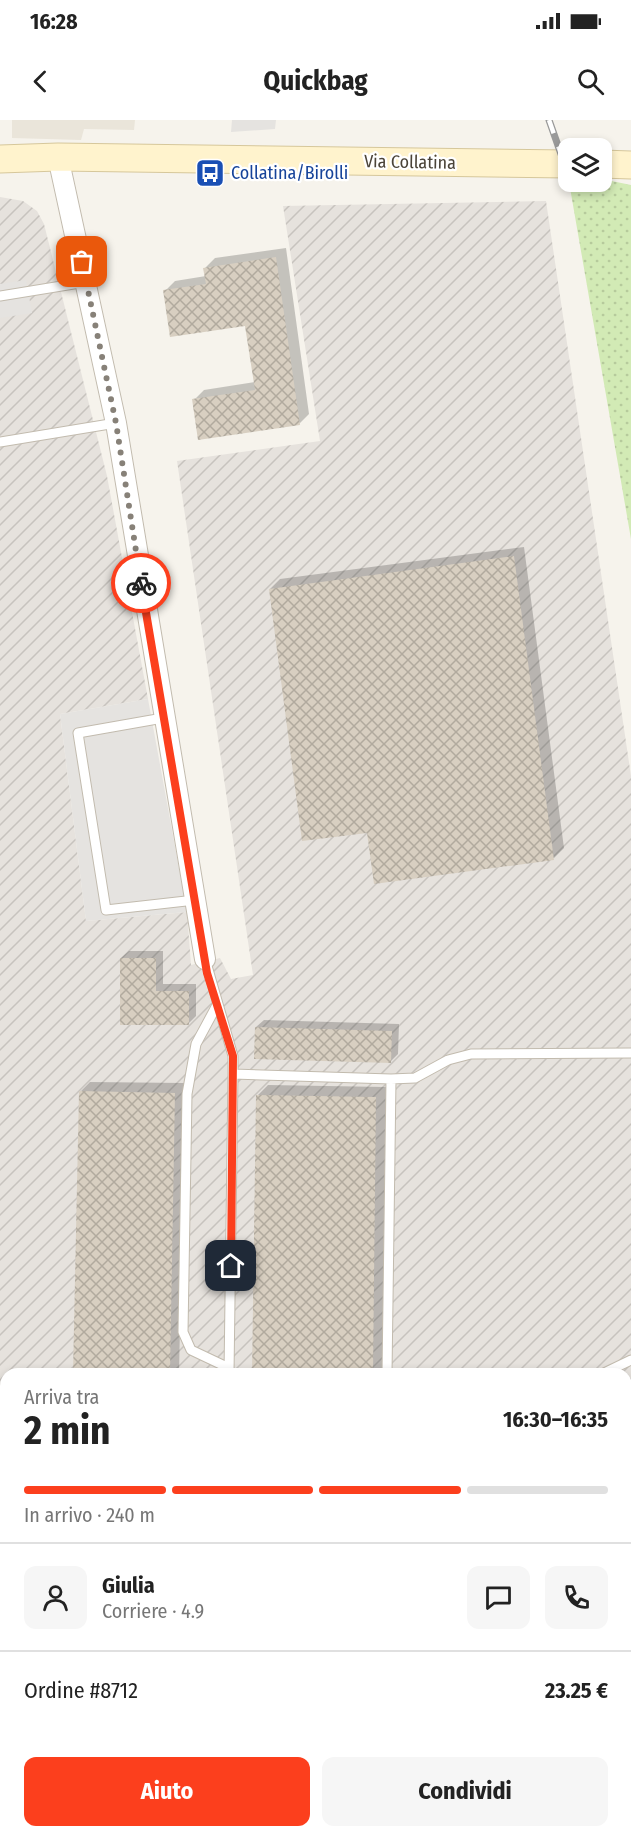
<!DOCTYPE html>
<html lang="it">
<meta charset="utf-8">
<style>
body{margin:0;font-family:"Fira Sans Condensed",sans-serif;background:#f6f6f6;color:#222;height:100vh;display:flex;flex-direction:column;font-size:22px;white-space:nowrap}
*{box-sizing:border-box;margin:0}
p{font-size:20px;color:#767676}
.icon{flex:none;width:33px;height:33px;fill:none;stroke:currentColor;stroke-width:2;stroke-linecap:round;stroke-linejoin:round}
.map{position:relative;flex:1;overflow:hidden}
.drawer{position:absolute;left:0px;top:1248px;width:632px;height:470px;display:flex;flex-direction:column;background:#fff;border-radius:18px 18px 0 0;box-shadow:0 3px 9px #0003}
.drawer>*{flex:none}
.tools{position:absolute;left:558px;top:18px;display:grid;gap:12px}
.tools a{display:grid;place-items:center;width:54px;height:54px;border-radius:12px;background:#fff;box-shadow:0 3px 9px #0003;font-size:30px}
.pin{position:absolute;display:grid;place-items:center;width:51px;height:51px;color:#fff;margin:-26px;border-radius:12px;box-shadow:0 3px 9px #0006}
.courier{position:absolute;display:grid;place-items:center;width:60px;height:60px;margin:-30px;border:4px solid #fc3f1d;border-radius:50%;background:#fff;color:#222;box-shadow:0 2px 8px #0007}
.headline em{font-style:normal;font-weight:700}
.headline div{display:flex;flex-direction:column-reverse}
.headline{display:flex;align-items:center;justify-content:space-between;height:102px;padding:0 24px}
h1{font-size:39px;font-weight:700;line-height:45px}
.bar{display:grid;grid-template-columns:repeat(4,1fr);gap:9px 6px;align-content:center;height:72px;padding:0 24px}
.bar i{height:8px;border-radius:4px;background:#e0e0e0}
.bar .current{background:#fc3f1d}
.bar p{grid-column:span 4}
.line{display:flex;align-items:center;gap:15px;padding:0 24px;border-top:2px solid #e0e0e0}
.line div{flex:1}
.round{display:grid;place-items:center;flex:none;width:63px;height:63px;border-radius:12px;background:#f6f6f6}
.cta{display:flex;gap:12px;margin-top:auto;padding:12px 24px}
.cta a{flex:1;height:69px;border-radius:12px;background:#fc3f1d;color:#fff;font-size:24px;font-weight:700;line-height:69px;text-align:center}
.cta a+a{background:#f6f6f6;color:#222}
.status{display:flex;justify-content:space-between;align-items:center;height:42px;padding:0 30px;background:#fff;direction:ltr}
.status svg{height:16px;fill:currentColor}
header{display:flex;justify-content:space-between;align-items:center;height:78px;padding:0 24px;background:#fff;font-size:27px;font-weight:700}
.map>svg:first-child{display:block}
.residential{fill:#eae5da}
.industrial{fill:url(#industrial-furrows)}
.grass{fill:url(#grass-dots)}
.parking{fill:#e5e3e0}
.shadow{fill:#0003}
.building{fill:url(#building-cross-hatch)}
.lines{fill:none;stroke-linecap:round;stroke-linejoin:round}
.lane-casing{stroke:#c2bbae;stroke-width:11}
.street-casing{stroke:#c2bbae;stroke-width:22}
.secondary-casing{stroke:#d6c79b;stroke-width:29}
.lane{stroke:#fff;stroke-width:9}
.street{stroke:#fff;stroke-width:20}
.secondary{stroke:#fff3cd;stroke-width:27}
.rail-casing{stroke:#9a9a9a;stroke-width:7}
.rail{stroke:#fff;stroke-width:4.5;stroke-dasharray:14;stroke-linecap:butt}
.done{stroke:#878178;stroke-width:6;stroke-dasharray:0 10.8}
.route{stroke:#fc3f1d;stroke-width:8}
.labels{text-anchor:middle;stroke-width:4.5;stroke-linejoin:round;paint-order:stroke}
.street-label{font-size:18px;fill:#4b4439;stroke:#fff}
.transit-label{font-size:18px;fill:#164399;stroke:#fff;text-anchor:start}
</style>
<div class="status"><b>16:28</b><svg viewBox="0 0 49 12"><path d="M0 12V9h3v3zM5 12V6h3v6zM10 12V3h3v9zM15 12V0h3v12zM26 1h20v11H26zM47 4h2v5h-2z"/></svg></div>
<header><svg class="icon" aria-label="back" viewBox="0 0 24 24"><path d="M15 5l-7 7 7 7"/></svg>Quickbag<svg class="icon" aria-label="search" viewBox="0 0 24 24"><circle cx="10" cy="10" r="6"/><path d="M15 15l6 6"/></svg></header>
<div class="map">
<svg width="631" height="1717" viewBox="0 0 631 1717">
<defs>
<pattern id="industrial-furrows" width="10" height="10" patternUnits="userSpaceOnUse" patternTransform="scale(1.5)"><rect width="10" height="10" fill="#e6e2dd"/><path d="M-1 1l2-2M0 10L10 0M9 11l2-2" fill="none" stroke="#c7c3be"/></pattern>
<pattern id="grass-dots" width="8" height="8" patternUnits="userSpaceOnUse" patternTransform="scale(1.5)"><rect width="8" height="8" fill="#d2eab5"/><path d="M2 2h.1M6 6h.1" fill="none" stroke="#b6ca9c" stroke-width="1.8" stroke-linecap="round"/></pattern>
<pattern id="building-cross-hatch" width="8" height="8" patternUnits="userSpaceOnUse" patternTransform="scale(1.5)"><rect width="8" height="8" fill="#d8cfc1"/><path d="M0 0l8 8M0 8l8-8" fill="none" stroke="#b1aa9e"/></pattern>
</defs>
<rect width="100%" height="100%" fill="#f6f3ec"/>
<path class="residential" d="M 12,0 L 135,0 L 134,10 L 84,9 L 81,20 L 12,18 Z"/>
<path class="industrial" d="M 0,77 L 23,81 L 37,91 L 44,104 L 107,356 L 148,579 L 60,594 L 86,801 L 187,792 L 191,845 L 220,838 L 231,859 L 253,855 L 177,341 L 320,321 L 283,86 L 546,81 L 631,656 L 631,1717 L 143,1717 L 142,1712 L 626,1712 L 626,1254 L 6,1254 L 6,1297 L 0,1297 Z"/>
<path class="grass" d="M 602,59 L 631,65 L 631,419 L 569,62 L 602,62 Z
M 0,1297 L 6,1297 L 6,1712 L 143,1712 L 144,1717 L 0,1717 Z"/>
<path class="parking" d="M 232,0 L 276,0 L 275,9 L 231,12 Z
M 26,160 L 32,193 L 0,198 L 0,164 Z
M 148,579 L 187,792 L 86,801 L 60,594 Z"/>
<path class="shadow" d="M 286,128 L 309,294 L 299,304 L 194,280 L 204,270 L 255,262 L 247,205 L 165,171 L 175,161 L 206,156 L 205,148 L 215,138 Z
M 524,427 L 564,728 L 554,738 L 368,711 L 270,469 L 280,459 Z
M 129,831 L 163,831 L 163,864 L 196,864 L 196,896 L 188,904 L 121,838 Z
M 264,900 L 399,904 L 398,934 L 390,942 L 256,907 Z
M 90,962 L 185,963 L 179,1254 L 75,1254 L 80,972 Z
M 268,965 L 386,967 L 382,1254 L 254,1254 L 258,975 Z"/>
<path class="building" d="M 276,137 L 300,305 L 198,320 L 192,279 L 255,270 L 245,206 L 170,217 L 163,170 L 206,164 L 203,148 Z
M 514,436 L 554,740 L 374,764 L 367,713 L 302,721 L 269,469 Z
M 120,838 L 156,838 L 156,871 L 189,871 L 189,905 L 120,905 Z
M 255,907 L 392,911 L 391,943 L 254,939 Z
M 79,971 L 175,973 L 170,1254 L 73,1254 Z
M 256,975 L 376,977 L 373,1254 L 252,1254 Z"/>
<g class="lines">
<g class="lane-casing">
<path id="lane" d="M 0,176 L 86,162
M 0,322 L 116,303
M 163,598 L 78,613 L 106,790 L 195,780
M 205,839 L 233,936 L 233,954
M 217,885 L 196,924 L 187,974 L 183,1212 L 191,1230 L 229,1248
M 391,959 L 415,958 L 448,940 L 471,934 L 631,933
M 229,1254 L 233,954 L 391,959 L 387,1254
M 602,1254 L 631,1240
M 626,1428 L 631,1425"/>
</g>
<g class="street-casing">
<path id="street" d="M 58,37 L 116,303 L 205,839"/>
</g>
<g class="secondary-casing">
<path id="secondary" d="M 0,39 L 58,37 L 568,44
M 602,44 L 631,45"/>
</g>
<use href="#lane" class="lane"/>
<use href="#street" class="street"/>
<use href="#secondary" class="secondary"/>
<g class="rail-casing">
<path id="rail" d="M 549,0 L 567,51"/>
</g>
<use href="#rail" class="rail"/>
</g>
<g class="lines">
<path class="done" d="M 82,142 L 116,303 L 141,463"/>
<path class="route" d="M 141,463 L 207,853 L 233,936 L 231,1146"/>
</g>
<defs>
<g id="bus-square" transform="scale(1.5)"><rect x="-9" y="-9" width="18" height="18" rx="4" fill="#1a4fb4" stroke="#fff"/><path d="M-5-6H5V4H4V6H2V4H-2V6H-4V4H-5ZM-3.5-4V0h7V-4ZM-3.5 1.2v1.5H-2V1.2ZM2 1.2v1.5H3.5V1.2Z" fill="#fff"/></g>
</defs>
<g fill-rule="evenodd">
<use href="#bus-square" x="210" y="53"/>
</g>
<g class="labels">
<g class="street-label">
<text transform="translate(410 42) rotate(1)" y="6">Via Collatina</text>
</g>
<g class="transit-label">
<text x="231" y="59">Collatina/Birolli</text>
</g>
</g>
</svg>
<div class="tools">
<a><svg class="icon" aria-label="layers" viewBox="0 0 24 24"><path d="M12 4l9 5-9 5-9-5zM3 14l9 5 9-5"/></svg></a>
</div>
<div class="pin" style="left:82px;top:142px;background:#ea580c"><svg class="icon" aria-label="bag" viewBox="0 0 24 24"><path d="M5 8h14l-1 12H6zM9 8a3 3 0 0 1 6 0"/></svg></div>
<div class="pin" style="left:231px;top:1146px;background:#1f2937"><svg class="icon" aria-label="home" viewBox="0 0 24 24"><path d="M3 11l9-7 9 7M6 9v11h12V9"/></svg></div>
<div class="courier" style="left:141px;top:463px"><svg class="icon" aria-label="bike" viewBox="0 0 24 24"><circle cx="6" cy="16" r="4"/><circle cx="18" cy="16" r="4"/><path d="M6 16l4-8h5l3 8M10 8l3 8H6M13 5h3"/></svg></div>
<section class="drawer">
<div class="headline"><div><h1>2 min</h1><p>Arriva tra</p></div><em>16:30–16:35</em></div>
<div class="bar"><i class="current"></i><i class="current"></i><i class="current"></i><i></i><p>In arrivo · 240 m</p></div>
<div class="line" style="height:108px"><a class="round"><svg class="icon" aria-label="person" viewBox="0 0 24 24"><circle cx="12" cy="8" r="4"/><path d="M4 21q1-7 8-7t8 7"/></svg></a><div><b>Giulia</b><p>Corriere · 4.9</p></div><a class="round"><svg class="icon" aria-label="chat" viewBox="0 0 24 24"><path d="M4 5h16v11H9l-5 4z"/></svg></a><a class="round"><svg class="icon" aria-label="phone" viewBox="0 0 24 24"><path d="M5 4h4l2 5-3 2q2 4 5 5l2-3 5 2v4C11 20 4 13 5 4z"/></svg></a></div>
<div class="line" style="height:78px"><div>Ordine #8712</div><b>23.25 €</b></div>
<div class="cta"><a>Aiuto</a><a>Condividi</a></div>
</section>
</div>
